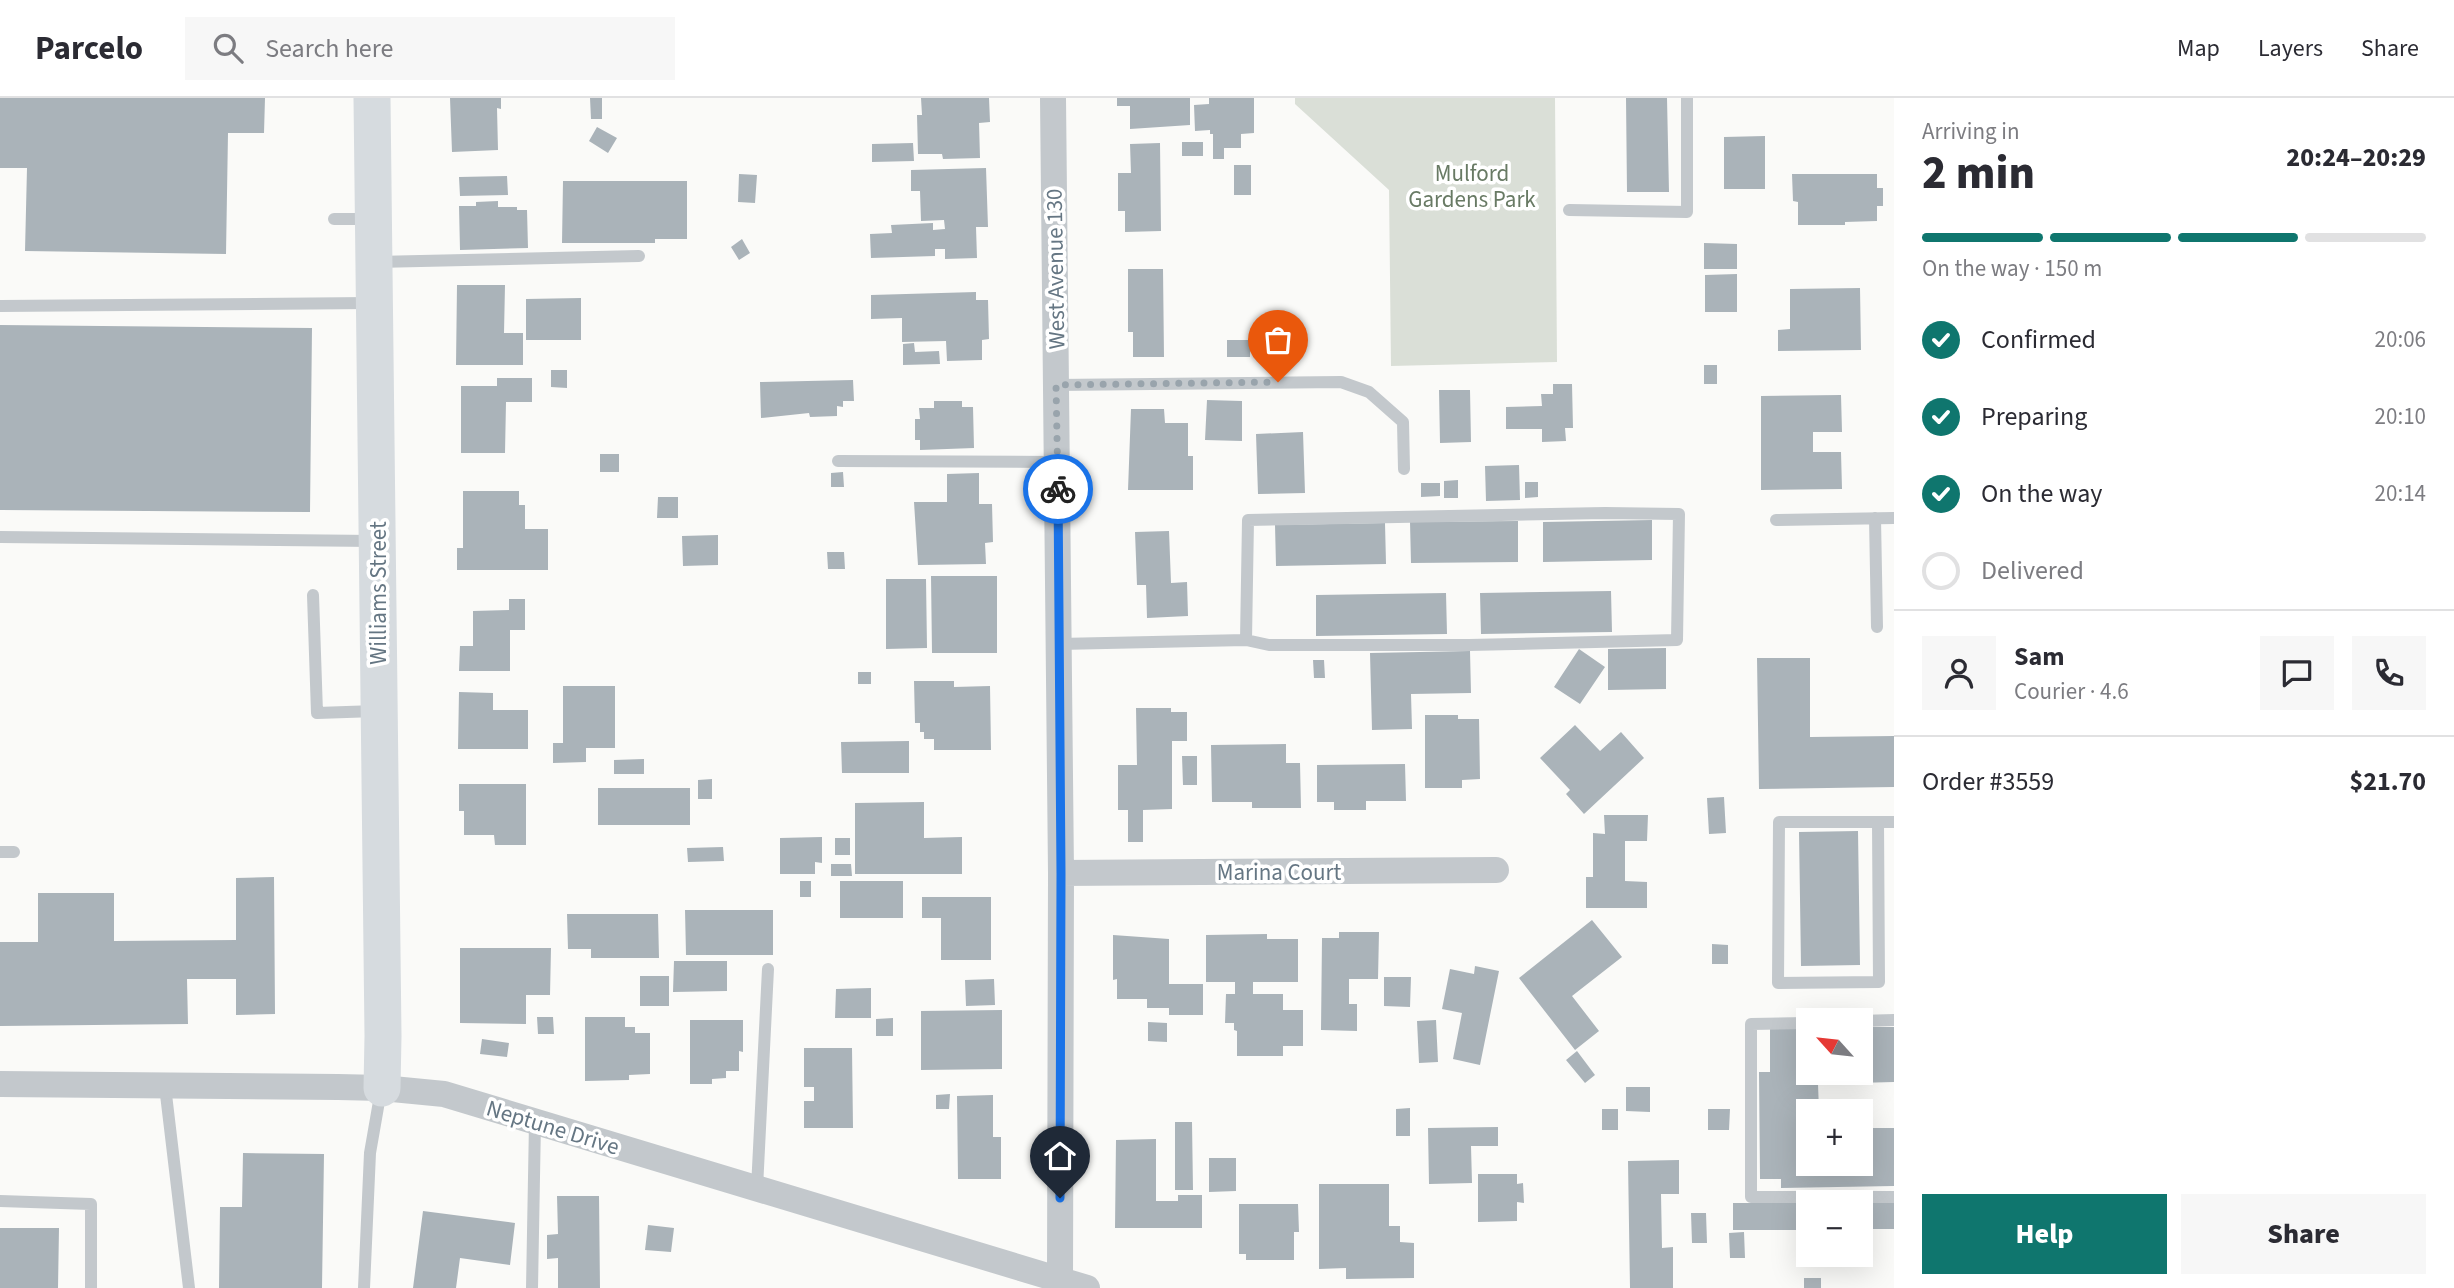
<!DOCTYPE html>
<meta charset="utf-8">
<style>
body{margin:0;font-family:"Source Sans 3",sans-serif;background:#f7f7f7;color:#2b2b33;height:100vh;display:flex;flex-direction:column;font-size:26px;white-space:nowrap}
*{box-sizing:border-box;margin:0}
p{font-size:23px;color:#7c7c81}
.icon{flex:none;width:38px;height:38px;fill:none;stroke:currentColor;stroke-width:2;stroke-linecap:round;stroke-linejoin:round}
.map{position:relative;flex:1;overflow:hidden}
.panel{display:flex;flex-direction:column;background:#fff;width:560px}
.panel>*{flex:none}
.needle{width:46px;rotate:297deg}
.buttons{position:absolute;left:1796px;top:910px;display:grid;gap:14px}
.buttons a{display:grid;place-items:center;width:77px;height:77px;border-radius:0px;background:#fff;box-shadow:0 7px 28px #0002;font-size:35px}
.pin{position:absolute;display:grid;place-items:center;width:60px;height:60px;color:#fff;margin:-72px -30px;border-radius:50% 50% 50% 0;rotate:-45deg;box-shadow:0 0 7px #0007}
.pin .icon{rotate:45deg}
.courier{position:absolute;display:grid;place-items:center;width:70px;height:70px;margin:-35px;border:5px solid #1a73e8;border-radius:50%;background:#fff;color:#222;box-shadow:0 2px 9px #0007}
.summary em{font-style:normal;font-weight:800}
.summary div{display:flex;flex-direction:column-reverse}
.summary{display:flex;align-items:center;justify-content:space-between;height:119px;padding:0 28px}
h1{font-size:46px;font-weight:800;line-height:52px}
.bar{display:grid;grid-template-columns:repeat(4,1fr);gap:10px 7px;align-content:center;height:84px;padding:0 28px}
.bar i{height:9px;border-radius:5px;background:#e1e1e2}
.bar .current{background:#0f766e}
.bar p{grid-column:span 4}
.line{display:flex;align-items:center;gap:18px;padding:0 28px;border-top:2px solid #e1e1e2}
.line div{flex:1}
.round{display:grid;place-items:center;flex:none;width:74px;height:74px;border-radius:0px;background:#f7f7f7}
ol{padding:0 28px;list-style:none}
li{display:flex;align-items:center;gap:21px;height:77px}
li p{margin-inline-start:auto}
li .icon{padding:7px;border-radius:50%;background:#0f766e;color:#fff;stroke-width:4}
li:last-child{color:#7c7c81}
li i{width:38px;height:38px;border:4px solid #e1e1e2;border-radius:50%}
.button{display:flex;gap:14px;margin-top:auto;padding:14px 28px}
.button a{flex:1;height:80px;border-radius:0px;background:#0f766e;color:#fff;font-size:28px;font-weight:800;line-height:80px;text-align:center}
.button a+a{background:#f7f7f7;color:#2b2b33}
header{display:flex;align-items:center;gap:42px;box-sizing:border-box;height:98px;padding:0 35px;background:#fff;border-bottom:2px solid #e1e1e2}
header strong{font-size:33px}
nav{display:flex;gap:38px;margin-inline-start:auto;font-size:24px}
.search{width:490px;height:63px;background:#f7f7f7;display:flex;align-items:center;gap:18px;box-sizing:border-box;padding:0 24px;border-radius:0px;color:#7c7c81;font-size:26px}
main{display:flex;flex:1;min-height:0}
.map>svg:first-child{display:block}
.green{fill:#dadfd7}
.building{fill:#aab3b9}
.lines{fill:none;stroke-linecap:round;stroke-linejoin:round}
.lane{stroke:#c3c8cc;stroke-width:12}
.street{stroke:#c3c8cc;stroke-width:26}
.secondary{stroke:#d6dbdf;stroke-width:37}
.done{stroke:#99a4ac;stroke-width:7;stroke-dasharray:0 12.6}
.route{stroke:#1a73e8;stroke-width:9}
.labels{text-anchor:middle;stroke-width:7;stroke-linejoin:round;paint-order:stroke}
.park-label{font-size:23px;fill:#687a64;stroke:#fff}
.street-label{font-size:23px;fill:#657683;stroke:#fff}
</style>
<header>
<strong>Parcelo</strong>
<div class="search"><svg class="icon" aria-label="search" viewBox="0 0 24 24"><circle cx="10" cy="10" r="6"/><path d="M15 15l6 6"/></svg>Search here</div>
<nav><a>Map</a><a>Layers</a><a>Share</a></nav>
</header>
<main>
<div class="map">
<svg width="1894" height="1190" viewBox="0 0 1894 1190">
<rect width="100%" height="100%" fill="#fafaf8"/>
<path class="green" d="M 1295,0 L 1555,0 L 1557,264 L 1391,268 L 1389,92 L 1295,6 Z"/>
<path class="building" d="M 0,0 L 265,0 L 264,35 L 228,35 L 226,156 L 25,153 L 27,70 L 0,70 Z
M 450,0 L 501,0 L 501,11 L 497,10 L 498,52 L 452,54 Z
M 590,0 L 602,0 L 602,21 L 591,21 Z
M 921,0 L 989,0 L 990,24 L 979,25 L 980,60 L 943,61 L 942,56 L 918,56 L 917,17 L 922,17 Z
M 1117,0 L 1190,0 L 1190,27 L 1130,31 L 1130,8 L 1117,8 Z
M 1209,0 L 1254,0 L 1254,35 L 1241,36 L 1241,50 L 1224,50 L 1224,61 L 1213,61 L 1213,36 L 1210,36 L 1210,32 L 1195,33 L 1194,7 L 1209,6 Z
M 1626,0 L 1667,0 L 1669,94 L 1627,94 Z
M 597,29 L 617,40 L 608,55 L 589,43 Z
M 1765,38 L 1765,91 L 1724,91 L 1724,39 Z
M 1182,44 L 1203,44 L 1203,58 L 1182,58 Z
M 913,45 L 914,63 L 872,64 L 872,46 Z
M 1160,45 L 1161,133 L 1125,134 L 1125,113 L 1118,113 L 1118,75 L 1131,75 L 1130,46 Z
M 1234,67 L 1251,67 L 1251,97 L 1234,97 Z
M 986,70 L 988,129 L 976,129 L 977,160 L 945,161 L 945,151 L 935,151 L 935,158 L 871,160 L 870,136 L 892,135 L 891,127 L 933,125 L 933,132 L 945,131 L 944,122 L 921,123 L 920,93 L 911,93 L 911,72 Z
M 739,76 L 757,77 L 755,105 L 738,104 Z
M 1792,76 L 1877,76 L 1877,90 L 1883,90 L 1883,108 L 1877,108 L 1877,123 L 1845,124 L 1845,127 L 1798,127 L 1798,104 L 1793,103 Z
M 507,78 L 508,97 L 460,98 L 459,79 Z
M 563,83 L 687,83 L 687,141 L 655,141 L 655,145 L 562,145 Z
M 498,103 L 498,109 L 517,109 L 517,112 L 527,112 L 528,150 L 460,152 L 459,108 L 476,108 L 476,104 Z
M 742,141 L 750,155 L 739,162 L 731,149 Z
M 1704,145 L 1737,146 L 1737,171 L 1704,171 Z
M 1128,171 L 1163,171 L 1164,259 L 1133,259 L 1133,234 L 1128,234 Z
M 1737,176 L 1737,214 L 1705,214 L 1705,177 Z
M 457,187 L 505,187 L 504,235 L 523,235 L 523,267 L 456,267 Z
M 1860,190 L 1861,252 L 1778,253 L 1778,232 L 1790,231 L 1790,191 Z
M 976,194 L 976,202 L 988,202 L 989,241 L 982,242 L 982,262 L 947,263 L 946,243 L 902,244 L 902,220 L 871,221 L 871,197 Z
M 581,200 L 581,242 L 526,242 L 526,201 Z
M 0,227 L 312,230 L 310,414 L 0,412 Z
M 1227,242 L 1250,242 L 1250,259 L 1227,259 Z
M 914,245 L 915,254 L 939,253 L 940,266 L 903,267 L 903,246 Z
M 1704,267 L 1717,267 L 1717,286 L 1704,286 Z
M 551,272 L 567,272 L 567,290 L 551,289 Z
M 497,280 L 532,280 L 532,304 L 506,304 L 505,355 L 461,355 L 461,288 L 497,288 Z
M 853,282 L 854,303 L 843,303 L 843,309 L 837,308 L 837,318 L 810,319 L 809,315 L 761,320 L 760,284 Z
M 1553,286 L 1572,286 L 1573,330 L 1565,330 L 1566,343 L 1542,344 L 1542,331 L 1506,331 L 1506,309 L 1542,308 L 1541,296 L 1553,296 Z
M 1439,292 L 1470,292 L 1471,344 L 1440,345 Z
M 1841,297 L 1842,334 L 1813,334 L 1813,354 L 1841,354 L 1842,391 L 1761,392 L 1761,298 Z
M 1207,302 L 1242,303 L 1242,343 L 1205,342 Z
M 934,303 L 962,303 L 962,309 L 973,309 L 974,350 L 920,352 L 920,342 L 915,342 L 915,321 L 920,321 L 919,310 L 934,310 Z
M 1131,311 L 1164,311 L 1165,325 L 1188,325 L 1188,358 L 1193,358 L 1193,392 L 1128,392 Z
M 1303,334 L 1305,395 L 1258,396 L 1256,336 Z
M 600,356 L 619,356 L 619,374 L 600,374 Z
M 1519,367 L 1520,402 L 1486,403 L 1485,368 Z
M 843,374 L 844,389 L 831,389 L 831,375 Z
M 979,375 L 979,406 L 992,406 L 993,444 L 985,445 L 986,466 L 918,467 L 914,404 L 947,404 L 947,376 Z
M 1458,382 L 1458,400 L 1444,400 L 1444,383 Z
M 1525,384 L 1538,384 L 1538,399 L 1525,400 Z
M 1421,385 L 1440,385 L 1440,398 L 1421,399 Z
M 463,393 L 519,393 L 519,407 L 525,407 L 525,431 L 548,431 L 548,472 L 457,472 L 457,450 L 463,450 Z
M 658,399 L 678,399 L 678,420 L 657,420 Z
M 1652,422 L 1652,462 L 1543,464 L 1543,424 Z
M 1518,423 L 1518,464 L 1411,465 L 1410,424 Z
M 1385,425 L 1386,466 L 1276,468 L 1275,427 Z
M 1169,433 L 1171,485 L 1187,484 L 1188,518 L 1147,520 L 1146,487 L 1137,487 L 1135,434 Z
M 718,437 L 718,467 L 683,468 L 682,438 Z
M 827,454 L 844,454 L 845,471 L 828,471 Z
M 931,478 L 997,478 L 997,555 L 932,555 Z
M 886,481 L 926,481 L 927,550 L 886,551 Z
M 1611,493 L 1612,534 L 1481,536 L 1480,495 Z
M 1446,495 L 1447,536 L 1316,538 L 1316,497 Z
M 509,501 L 525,501 L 525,532 L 510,532 L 510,573 L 459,573 L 460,548 L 473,548 L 473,513 L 509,512 Z
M 1666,550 L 1666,591 L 1608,592 L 1608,551 Z
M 1579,551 L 1605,569 L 1580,606 L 1554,589 Z
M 1470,553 L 1471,595 L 1411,596 L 1412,631 L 1372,632 L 1370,555 Z
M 1757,560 L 1810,560 L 1810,639 L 1894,638 L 1894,689 L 1759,691 Z
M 1313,562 L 1324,562 L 1325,580 L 1314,580 Z
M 858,574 L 871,574 L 871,586 L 858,586 Z
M 914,583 L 954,583 L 954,589 L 990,588 L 991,652 L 934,652 L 934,641 L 924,641 L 924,634 L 920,634 L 920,625 L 915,625 Z
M 563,588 L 615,588 L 615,650 L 586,650 L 586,664 L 553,665 L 553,645 L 563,645 Z
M 459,594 L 493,595 L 493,612 L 528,612 L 528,651 L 458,651 Z
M 1136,610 L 1171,610 L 1171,614 L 1187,614 L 1187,643 L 1172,643 L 1172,711 L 1143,712 L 1143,744 L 1128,744 L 1128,712 L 1118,712 L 1118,667 L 1137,667 Z
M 1425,617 L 1458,617 L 1458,621 L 1479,621 L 1480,681 L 1462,682 L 1462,690 L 1425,690 Z
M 1575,627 L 1600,653 L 1621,634 L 1644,660 L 1584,716 L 1566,696 L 1570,692 L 1540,660 Z
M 909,643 L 909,675 L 842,675 L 841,644 Z
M 1286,646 L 1286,665 L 1300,665 L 1301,710 L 1252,710 L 1252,704 L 1212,704 L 1211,647 Z
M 1182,658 L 1197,658 L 1197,687 L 1183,687 Z
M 644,661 L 644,676 L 614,676 L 614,662 Z
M 1405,666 L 1406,703 L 1366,703 L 1366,712 L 1334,712 L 1334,704 L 1317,704 L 1317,667 Z
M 712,681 L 712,701 L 698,701 L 698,682 Z
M 459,686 L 526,686 L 526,747 L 495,747 L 494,737 L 464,737 L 464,713 L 459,713 Z
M 598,690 L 690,690 L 690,727 L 598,727 Z
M 1724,699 L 1726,735 L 1709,736 L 1707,700 Z
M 924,704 L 924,740 L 962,739 L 962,776 L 855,776 L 855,705 Z
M 1604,717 L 1648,717 L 1647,743 L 1625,743 L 1625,783 L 1647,784 L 1647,810 L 1586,810 L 1586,779 L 1593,779 L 1593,735 L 1605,736 Z
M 1858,733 L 1860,867 L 1801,868 L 1799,734 Z
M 822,739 L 822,765 L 815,764 L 815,776 L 780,776 L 780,740 Z
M 835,740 L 850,740 L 850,757 L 835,757 Z
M 723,749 L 724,763 L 688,764 L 687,750 Z
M 831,766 L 851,766 L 852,778 L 831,778 Z
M 274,779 L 275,916 L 236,917 L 236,881 L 187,881 L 188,926 L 0,928 L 0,844 L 38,844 L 38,795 L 114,795 L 114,843 L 236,842 L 236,780 Z
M 800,783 L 811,783 L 811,799 L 800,799 Z
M 840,783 L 903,783 L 903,820 L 840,820 Z
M 922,799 L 991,799 L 991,862 L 941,862 L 941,820 L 922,820 Z
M 685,812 L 773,812 L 773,857 L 686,857 Z
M 567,816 L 658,816 L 659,860 L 591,860 L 591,851 L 568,851 Z
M 1592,822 L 1622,859 L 1572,898 L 1599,933 L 1575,952 L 1519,880 Z
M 1339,834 L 1379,834 L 1378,881 L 1349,881 L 1349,906 L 1357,906 L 1357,933 L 1321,932 L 1322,840 L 1339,840 Z
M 1267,836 L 1267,841 L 1298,841 L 1298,884 L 1253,884 L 1253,896 L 1283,896 L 1283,912 L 1303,912 L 1303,948 L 1283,948 L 1283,958 L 1237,958 L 1237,933 L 1234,932 L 1234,925 L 1225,925 L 1226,896 L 1235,896 L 1235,884 L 1206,884 L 1206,837 Z
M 1113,837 L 1169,841 L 1169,886 L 1203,886 L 1203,917 L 1169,917 L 1169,910 L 1147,910 L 1147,901 L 1117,901 L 1117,881 L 1113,882 Z
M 1712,846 L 1728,847 L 1728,866 L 1712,866 Z
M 460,850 L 551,850 L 550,897 L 526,897 L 526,926 L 460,925 Z
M 674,863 L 727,863 L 727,893 L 673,894 Z
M 1475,868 L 1499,873 L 1480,967 L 1453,961 L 1462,915 L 1442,911 L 1450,871 L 1474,876 Z
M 640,878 L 669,878 L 669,908 L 640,908 Z
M 1384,879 L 1411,879 L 1410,909 L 1384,908 Z
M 994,881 L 995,907 L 966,908 L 965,882 Z
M 871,890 L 871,920 L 835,920 L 836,891 Z
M 1002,912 L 1002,971 L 921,972 L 921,913 Z
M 537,919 L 553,919 L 554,936 L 538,936 Z
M 585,919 L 625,919 L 625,929 L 635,929 L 635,935 L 650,935 L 650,976 L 629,977 L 629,982 L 585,983 Z
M 893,920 L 893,938 L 876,938 L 876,921 Z
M 690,922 L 743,922 L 743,954 L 739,953 L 739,973 L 726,973 L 726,980 L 712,981 L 712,986 L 690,986 Z
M 1436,922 L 1438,964 L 1419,965 L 1417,923 Z
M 1148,924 L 1167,925 L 1167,944 L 1148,943 Z
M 1860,929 L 1894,929 L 1894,984 L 1818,986 L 1819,1013 L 1808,1013 L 1808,1066 L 1860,1066 L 1860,1030 L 1894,1030 L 1894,1088 L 1781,1090 L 1781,1081 L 1760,1081 L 1759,974 L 1770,974 L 1770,930 L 1808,930 L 1808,975 L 1860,975 Z
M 482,941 L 509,945 L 507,959 L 480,956 Z
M 804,950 L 852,950 L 853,1030 L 804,1030 L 804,1003 L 814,1003 L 814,989 L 804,989 Z
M 1577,953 L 1595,977 L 1585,985 L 1566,962 Z
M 1626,989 L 1650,989 L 1650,1014 L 1626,1013 Z
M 950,996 L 949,1011 L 936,1011 L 936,997 Z
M 993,997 L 993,1039 L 1001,1039 L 1001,1081 L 958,1081 L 957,998 Z
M 1410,1010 L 1410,1038 L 1396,1038 L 1396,1011 Z
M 1602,1011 L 1618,1011 L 1618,1032 L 1602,1032 Z
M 1708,1011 L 1730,1011 L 1729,1032 L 1708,1032 Z
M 1175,1024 L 1192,1024 L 1193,1092 L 1175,1092 Z
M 1498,1029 L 1498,1048 L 1471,1048 L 1472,1085 L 1429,1086 L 1428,1030 Z
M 1156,1041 L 1156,1103 L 1178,1103 L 1178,1097 L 1202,1097 L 1202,1130 L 1115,1130 L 1116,1042 Z
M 243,1055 L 324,1056 L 322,1190 L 219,1190 L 220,1109 L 242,1109 Z
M 1209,1060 L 1236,1060 L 1236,1093 L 1209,1094 Z
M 1679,1062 L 1679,1096 L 1661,1096 L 1662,1150 L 1673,1149 L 1673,1190 L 1630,1190 L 1628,1063 Z
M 1478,1076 L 1517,1076 L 1517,1086 L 1523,1085 L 1524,1105 L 1517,1104 L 1517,1123 L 1478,1124 Z
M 1319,1086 L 1389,1086 L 1389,1128 L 1400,1128 L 1400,1144 L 1414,1145 L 1414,1180 L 1346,1181 L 1346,1170 L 1319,1171 Z
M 557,1098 L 599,1098 L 600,1190 L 558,1190 L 558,1160 L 547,1161 L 547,1137 L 558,1136 Z
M 1860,1104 L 1894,1104 L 1894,1131 L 1860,1131 Z
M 1733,1105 L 1808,1105 L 1808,1132 L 1733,1132 Z
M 1239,1106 L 1298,1106 L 1299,1134 L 1294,1134 L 1294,1162 L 1246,1162 L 1246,1156 L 1239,1156 Z
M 423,1113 L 515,1125 L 510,1167 L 460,1160 L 456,1190 L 413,1190 Z
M 1691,1115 L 1706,1115 L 1707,1145 L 1692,1145 Z
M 648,1127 L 674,1130 L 671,1154 L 645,1152 Z
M 0,1130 L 59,1130 L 58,1190 L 0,1190 Z
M 1744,1134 L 1745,1160 L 1730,1160 L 1729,1135 Z
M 1804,1180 L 1821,1180 L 1821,1190 L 1804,1190 Z"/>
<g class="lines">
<path class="lane" d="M 1569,112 L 1687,114 L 1687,0
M 334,121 L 370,121
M 376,164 L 639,158
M 0,208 L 370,205
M 1056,287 L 1341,284 L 1369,294 L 1403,324 L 1404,371
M 838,363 L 1057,364
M 1875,420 L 1877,529
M 1776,422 L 1894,420
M 0,439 L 374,443
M 313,497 L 317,615 L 376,613
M 1059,546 L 1246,542 L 1269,547 L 1469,547 L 1677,542 L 1679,416 L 1605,415 L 1248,422 L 1246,542
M 1878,724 L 1879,884 L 1778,885 L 1779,724 L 1894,724
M 0,754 L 14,754
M 1860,923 L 1894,922
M 1808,925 L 1751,926 L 1751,1099 L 1894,1099
M 165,988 L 189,1190
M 757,1090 L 768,871
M 0,1103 L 91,1106 L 91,1190
M 364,1190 L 370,1055 L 381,992
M 532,1190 L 535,1024"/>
<path class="street" d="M 1053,0 L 1061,775 L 1060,1182
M 1061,775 L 1496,772
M 0,986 L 338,989 L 382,990 L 444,996 L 1087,1190"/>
<path class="secondary" d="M 372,0 L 383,938 L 382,990"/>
</g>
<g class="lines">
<path class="done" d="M 1058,391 L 1056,287 L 1278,284"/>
<path class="route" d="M 1058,391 L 1061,775 L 1060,1100"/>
</g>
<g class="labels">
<g class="park-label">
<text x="1472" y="83">Mulford<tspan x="1472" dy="26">Gardens Park</tspan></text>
</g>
<g class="street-label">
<text transform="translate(1055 171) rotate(-91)" y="8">West Avenue 130</text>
<text transform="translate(378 495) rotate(-90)" y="8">Williams Street</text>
<text x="1279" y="782">Marina Court</text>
<text transform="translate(553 1029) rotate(17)" y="8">Neptune Drive</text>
</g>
</g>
</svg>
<div class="buttons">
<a><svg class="needle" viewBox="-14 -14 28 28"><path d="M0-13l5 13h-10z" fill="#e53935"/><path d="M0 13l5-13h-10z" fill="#7c7c81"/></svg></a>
<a>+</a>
<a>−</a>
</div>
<div class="pin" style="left:1278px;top:284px;background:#ea580c"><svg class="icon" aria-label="bag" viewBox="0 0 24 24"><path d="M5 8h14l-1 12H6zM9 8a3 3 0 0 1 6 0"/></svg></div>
<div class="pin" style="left:1060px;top:1100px;background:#1f2937"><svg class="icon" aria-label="home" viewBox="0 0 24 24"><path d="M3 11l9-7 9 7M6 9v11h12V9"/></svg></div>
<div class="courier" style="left:1058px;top:391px"><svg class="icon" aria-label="bike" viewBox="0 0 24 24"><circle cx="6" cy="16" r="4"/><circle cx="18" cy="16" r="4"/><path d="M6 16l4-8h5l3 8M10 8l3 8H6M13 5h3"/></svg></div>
</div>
<section class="panel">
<div class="summary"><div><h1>2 min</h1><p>Arriving in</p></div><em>20:24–20:29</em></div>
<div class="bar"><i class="current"></i><i class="current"></i><i class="current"></i><i></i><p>On the way · 150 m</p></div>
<ol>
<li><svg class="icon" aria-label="check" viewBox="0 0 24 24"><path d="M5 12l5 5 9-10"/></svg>Confirmed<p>20:06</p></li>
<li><svg class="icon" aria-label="check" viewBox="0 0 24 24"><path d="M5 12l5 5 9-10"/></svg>Preparing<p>20:10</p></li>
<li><svg class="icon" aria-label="check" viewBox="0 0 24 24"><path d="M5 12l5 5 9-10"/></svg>On the way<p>20:14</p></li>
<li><i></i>Delivered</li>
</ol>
<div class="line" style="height:126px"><a class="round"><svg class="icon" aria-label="person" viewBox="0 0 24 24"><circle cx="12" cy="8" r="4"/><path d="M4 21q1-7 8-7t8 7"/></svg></a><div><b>Sam</b><p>Courier · 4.6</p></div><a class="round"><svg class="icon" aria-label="chat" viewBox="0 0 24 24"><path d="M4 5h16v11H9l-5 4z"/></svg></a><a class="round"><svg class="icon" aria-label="phone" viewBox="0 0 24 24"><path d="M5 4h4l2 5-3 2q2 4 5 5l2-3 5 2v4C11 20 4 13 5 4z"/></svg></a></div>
<div class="line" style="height:91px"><div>Order #3559</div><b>$21.70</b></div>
<div class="button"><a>Help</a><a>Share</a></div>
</section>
</main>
